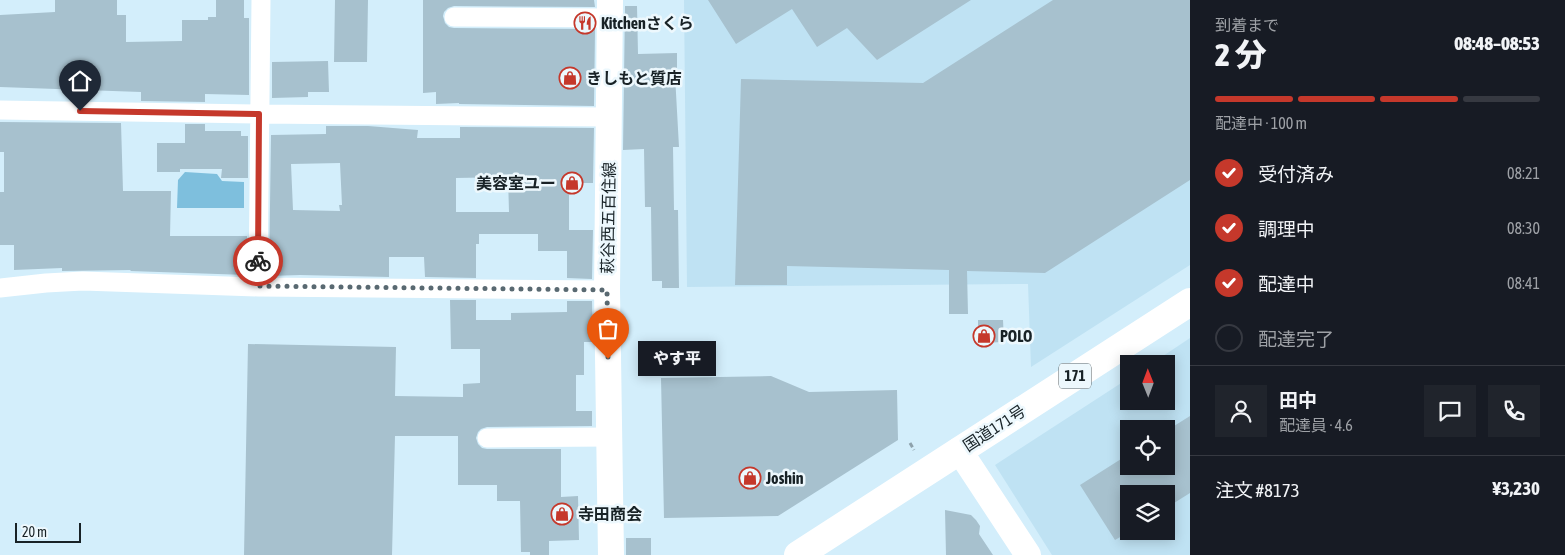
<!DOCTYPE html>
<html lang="ja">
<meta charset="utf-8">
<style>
body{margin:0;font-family:"Asap Condensed","Noto Sans JP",sans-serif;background:#20242c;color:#f1f3f6;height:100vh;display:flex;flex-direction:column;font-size:19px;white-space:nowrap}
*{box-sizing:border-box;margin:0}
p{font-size:16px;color:#9ea1a6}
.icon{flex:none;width:28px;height:28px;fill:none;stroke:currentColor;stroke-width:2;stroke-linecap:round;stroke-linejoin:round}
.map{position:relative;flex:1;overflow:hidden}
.sheet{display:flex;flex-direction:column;background:#171b24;width:375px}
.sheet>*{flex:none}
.needle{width:32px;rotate:359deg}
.tools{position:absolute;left:1120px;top:355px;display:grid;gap:10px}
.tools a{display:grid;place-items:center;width:55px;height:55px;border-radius:0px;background:#171b24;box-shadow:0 2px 12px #0003;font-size:25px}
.scale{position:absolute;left:15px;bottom:12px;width:66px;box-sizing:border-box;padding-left:5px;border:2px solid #182226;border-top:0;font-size:14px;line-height:18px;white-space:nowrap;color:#182226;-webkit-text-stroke:4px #edf8fd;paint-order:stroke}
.pin{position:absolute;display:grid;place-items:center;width:42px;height:42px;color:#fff;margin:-51px -21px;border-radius:50% 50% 50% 0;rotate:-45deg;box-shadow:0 0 5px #0007}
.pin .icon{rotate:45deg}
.courier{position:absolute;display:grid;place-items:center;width:50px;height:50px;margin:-25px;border:4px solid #c5382b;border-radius:50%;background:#fff;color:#222;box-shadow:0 1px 6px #0007}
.bubble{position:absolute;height:35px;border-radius:0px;background:#171b24;box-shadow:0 2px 12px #0003;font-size:16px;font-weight:800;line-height:35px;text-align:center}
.headline em{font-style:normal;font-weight:800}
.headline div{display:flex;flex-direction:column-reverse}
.headline{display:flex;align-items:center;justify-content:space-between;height:85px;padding:0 25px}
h1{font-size:32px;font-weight:800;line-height:38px}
.bar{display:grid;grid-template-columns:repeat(4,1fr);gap:8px 5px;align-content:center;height:60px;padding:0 25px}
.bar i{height:6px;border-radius:4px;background:#363941}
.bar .active{background:#c5382b}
.bar p{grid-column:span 4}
.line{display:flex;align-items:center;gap:12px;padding:0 25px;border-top:1px solid #363941}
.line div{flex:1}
.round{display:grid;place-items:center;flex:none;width:52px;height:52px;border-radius:0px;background:#20242c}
ol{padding:0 25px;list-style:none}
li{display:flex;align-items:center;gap:15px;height:55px}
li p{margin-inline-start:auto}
li .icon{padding:5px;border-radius:50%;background:#c5382b;color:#fff;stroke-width:4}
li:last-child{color:#9ea1a6}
li i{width:28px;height:28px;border:2px solid #363941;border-radius:50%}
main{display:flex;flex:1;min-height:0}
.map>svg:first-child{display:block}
.built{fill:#bfe2f3;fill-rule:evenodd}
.forest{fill:#7ebfdd}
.building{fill:#a7c1ce;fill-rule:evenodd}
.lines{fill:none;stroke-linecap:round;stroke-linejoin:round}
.path{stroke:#8ea2ac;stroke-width:3;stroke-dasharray:5 2.5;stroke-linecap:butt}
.street{stroke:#fff;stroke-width:19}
.secondary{stroke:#fff;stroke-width:26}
.highway{stroke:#fff;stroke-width:28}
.done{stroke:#596971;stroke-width:5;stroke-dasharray:0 9}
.route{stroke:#c5382b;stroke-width:6}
.labels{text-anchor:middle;stroke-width:5;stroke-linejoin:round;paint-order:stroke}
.shield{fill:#edf8fd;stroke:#586266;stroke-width:1}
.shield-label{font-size:15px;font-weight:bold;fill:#182226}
.poi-label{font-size:16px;font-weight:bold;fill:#182226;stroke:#edf8fd;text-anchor:start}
.street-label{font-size:16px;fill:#182226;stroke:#edf8fd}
</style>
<main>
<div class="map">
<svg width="1190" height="555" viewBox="0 0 1190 555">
<rect width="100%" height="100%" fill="#d3eefb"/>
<path class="built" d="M 684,0 L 1190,0 L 1190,265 L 1031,367 L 1028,284 L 687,287 Z
M 1190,338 L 1190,555 L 1052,555 L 995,465 L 1129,378 L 1129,401 L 1166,401 L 1166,364 L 1151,364 ZM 1129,429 L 1166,429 L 1166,466 L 1129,466 ZM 1129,494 L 1166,494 L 1166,531 L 1129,531 Z"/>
<path class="forest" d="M 185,172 L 217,174 L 222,181 L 244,182 L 244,208 L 177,208 L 178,180 Z"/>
<path class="building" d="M 55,0 L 117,0 L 117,15 L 126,15 L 126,42 L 182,41 L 182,20 L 208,20 L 208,17 L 216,17 L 216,0 L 244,0 L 244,18 L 249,18 L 249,95 L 205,94 L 205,102 L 141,101 L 141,92 L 0,87 L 0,15 L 55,12 Z
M 335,0 L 368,0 L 367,62 L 334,62 Z
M 423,0 L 594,0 L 595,7 L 454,6 L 448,8 L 444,12 L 443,16 L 445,23 L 449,27 L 454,28 L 595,29 L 594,106 L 459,104 L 459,103 L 436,104 L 436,92 L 423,93 Z
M 708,0 L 971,0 L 877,60 L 847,28 L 817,47 L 792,9 L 736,44 Z
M 1053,0 L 1190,0 L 1190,180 L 1045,273 L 967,271 L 968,314 L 949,314 L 949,270 L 787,266 L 787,285 L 735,285 L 741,79 L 923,83 Z
M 625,6 L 637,6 L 638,54 L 677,53 L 677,75 L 675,75 L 679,147 L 673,147 L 674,210 L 678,210 L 679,288 L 662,288 L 662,281 L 652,281 L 651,207 L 645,207 L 644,149 L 623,150 Z
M 328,61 L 329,92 L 308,92 L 308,97 L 272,98 L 272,62 Z
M 0,122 L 121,123 L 123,191 L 171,191 L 170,236 L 247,236 L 247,275 L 130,271 L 131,270 L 62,271 L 62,268 L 14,270 L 14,245 L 0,245 L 0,192 L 4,192 L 4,152 L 0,152 Z
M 185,124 L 205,124 L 205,131 L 241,131 L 241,136 L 248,136 L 248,178 L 221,178 L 222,169 L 180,169 L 180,172 L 157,172 L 157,143 L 185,143 Z
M 326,126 L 368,126 L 418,130 L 417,138 L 460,138 L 460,127 L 594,128 L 593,183 L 569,183 L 569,230 L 593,230 L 592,279 L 567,278 L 567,251 L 538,251 L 538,234 L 479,234 L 479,244 L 476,244 L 476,278 L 425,277 L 424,257 L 389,257 L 389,277 L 300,275 L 269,276 L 271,135 L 326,134 ZM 340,163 L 342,205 L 339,205 L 340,211 L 293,210 L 291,164 ZM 508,177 L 509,212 L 456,212 L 456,178 Z
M 450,300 L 476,300 L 476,320 L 511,320 L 511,313 L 567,312 L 567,301 L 592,301 L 593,342 L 584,342 L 584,375 L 576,375 L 576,411 L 592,411 L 592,426 L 487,427 L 481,429 L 478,432 L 476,438 L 478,444 L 482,448 L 487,449 L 561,449 L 561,497 L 578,496 L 579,540 L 549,541 L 549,555 L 530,555 L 530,552 L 521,552 L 520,501 L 497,501 L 497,485 L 458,485 L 458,436 L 395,436 L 392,555 L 244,555 L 248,344 L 396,347 L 395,396 L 463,397 L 463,384 L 480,383 L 480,349 L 451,349 Z
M 978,320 L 1003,320 L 1004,342 L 978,343 Z
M 771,376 L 809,392 L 897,390 L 898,440 L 778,516 L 664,518 L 661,378 Z
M 1190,416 L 1190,493 L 1166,508 L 1166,494 L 1129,494 L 1129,532 L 1115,540 L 1080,485 L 1129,454 L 1129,466 L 1166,466 L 1166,431 Z
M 945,510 L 971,515 L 976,520 L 980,526 L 979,534 L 993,555 L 946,555 Z
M 626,538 L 651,538 L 651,555 L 626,555 Z"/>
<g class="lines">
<path class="path" d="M 910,443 L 914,450"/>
<path class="street" d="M 454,17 L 609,18
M 0,110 L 259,114 L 609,117
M 258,287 L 261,0
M 0,288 L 46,283 L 83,281 L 258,287 L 607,290
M 487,438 L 609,437"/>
<path class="secondary" d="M 610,0 L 607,290 L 611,555
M 959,450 L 1028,555"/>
<path class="highway" d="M 798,555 L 1190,302"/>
</g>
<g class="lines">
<path class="done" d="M 258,261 L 258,286 L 607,290 L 608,359"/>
<path class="route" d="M 80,111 L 259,114 L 258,261"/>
</g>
<defs>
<g id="restaurant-ring" transform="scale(1.125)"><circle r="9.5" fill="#edf8fd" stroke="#c5382b" stroke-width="1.5"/><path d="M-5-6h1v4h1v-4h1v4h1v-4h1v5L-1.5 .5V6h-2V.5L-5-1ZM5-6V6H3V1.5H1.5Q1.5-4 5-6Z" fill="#c5382b"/></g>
<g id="shop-ring" transform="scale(1.125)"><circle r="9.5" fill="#edf8fd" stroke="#c5382b" stroke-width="1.5"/><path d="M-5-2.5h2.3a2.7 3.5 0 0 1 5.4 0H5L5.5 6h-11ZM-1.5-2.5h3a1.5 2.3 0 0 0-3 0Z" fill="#c5382b"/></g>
</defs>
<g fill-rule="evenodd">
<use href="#restaurant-ring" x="585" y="23"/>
<use href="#shop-ring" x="570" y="78"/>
<use href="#shop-ring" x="572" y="183"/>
<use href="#shop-ring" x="984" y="336"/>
<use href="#shop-ring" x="750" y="478"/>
<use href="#shop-ring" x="562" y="514"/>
</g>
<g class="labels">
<rect class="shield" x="1059" y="363.5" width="32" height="25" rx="4"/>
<g class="shield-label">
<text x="1075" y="381">171</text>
</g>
<g class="poi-label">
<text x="601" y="29">Kitchenさくら</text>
<text x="586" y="84">きしもと質店</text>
<text x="556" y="189" text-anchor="end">美容室ユー</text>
<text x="1000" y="342">POLO</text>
<text x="766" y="484">Joshin</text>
<text x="578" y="520">寺田商会</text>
</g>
<g class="street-label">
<text transform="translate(608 218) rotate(-89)" y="6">萩谷西五百住線</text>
<text transform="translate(994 428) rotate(-33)" y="6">国道171号</text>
</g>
</g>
</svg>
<div class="tools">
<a><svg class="needle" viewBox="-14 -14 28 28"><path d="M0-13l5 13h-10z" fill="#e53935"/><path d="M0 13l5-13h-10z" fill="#9ea1a6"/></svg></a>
<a><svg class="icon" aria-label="locate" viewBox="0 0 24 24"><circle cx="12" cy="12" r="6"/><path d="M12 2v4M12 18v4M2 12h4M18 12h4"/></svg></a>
<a><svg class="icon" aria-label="layers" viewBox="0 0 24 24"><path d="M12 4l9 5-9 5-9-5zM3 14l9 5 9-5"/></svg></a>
</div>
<div class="scale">20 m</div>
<div class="pin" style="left:608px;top:359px;background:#ea580c"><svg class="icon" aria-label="bag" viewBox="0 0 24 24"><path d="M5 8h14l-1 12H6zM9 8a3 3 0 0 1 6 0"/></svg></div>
<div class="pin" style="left:80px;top:111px;background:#1f2937"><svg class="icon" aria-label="home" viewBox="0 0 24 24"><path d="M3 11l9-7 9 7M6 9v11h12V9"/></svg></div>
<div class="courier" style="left:258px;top:261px"><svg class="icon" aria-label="bike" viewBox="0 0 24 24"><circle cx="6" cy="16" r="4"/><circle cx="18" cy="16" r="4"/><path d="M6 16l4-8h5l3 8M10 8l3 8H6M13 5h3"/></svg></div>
<div class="bubble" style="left:638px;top:341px;width:78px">やす平</div>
</div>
<section class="sheet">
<div class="headline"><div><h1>2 分</h1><p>到着まで</p></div><em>08:48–08:53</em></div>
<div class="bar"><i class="active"></i><i class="active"></i><i class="active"></i><i></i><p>配達中 · 100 m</p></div>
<ol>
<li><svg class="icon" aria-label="check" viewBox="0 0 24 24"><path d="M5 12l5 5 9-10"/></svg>受付済み<p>08:21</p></li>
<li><svg class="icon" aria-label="check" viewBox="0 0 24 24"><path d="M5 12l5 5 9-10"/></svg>調理中<p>08:30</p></li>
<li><svg class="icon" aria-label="check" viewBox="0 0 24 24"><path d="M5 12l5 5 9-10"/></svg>配達中<p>08:41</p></li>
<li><i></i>配達完了</li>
</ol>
<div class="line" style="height:90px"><a class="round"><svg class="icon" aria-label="person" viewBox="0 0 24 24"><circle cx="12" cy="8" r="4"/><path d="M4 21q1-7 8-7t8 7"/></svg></a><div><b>田中</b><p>配達員 · 4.6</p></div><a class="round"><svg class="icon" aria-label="chat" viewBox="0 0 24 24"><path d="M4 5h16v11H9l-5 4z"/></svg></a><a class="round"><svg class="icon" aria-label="phone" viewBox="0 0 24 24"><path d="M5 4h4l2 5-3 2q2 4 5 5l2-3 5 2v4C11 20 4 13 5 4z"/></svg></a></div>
<div class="line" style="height:65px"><div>注文 #8173</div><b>¥3,230</b></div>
</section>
</main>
